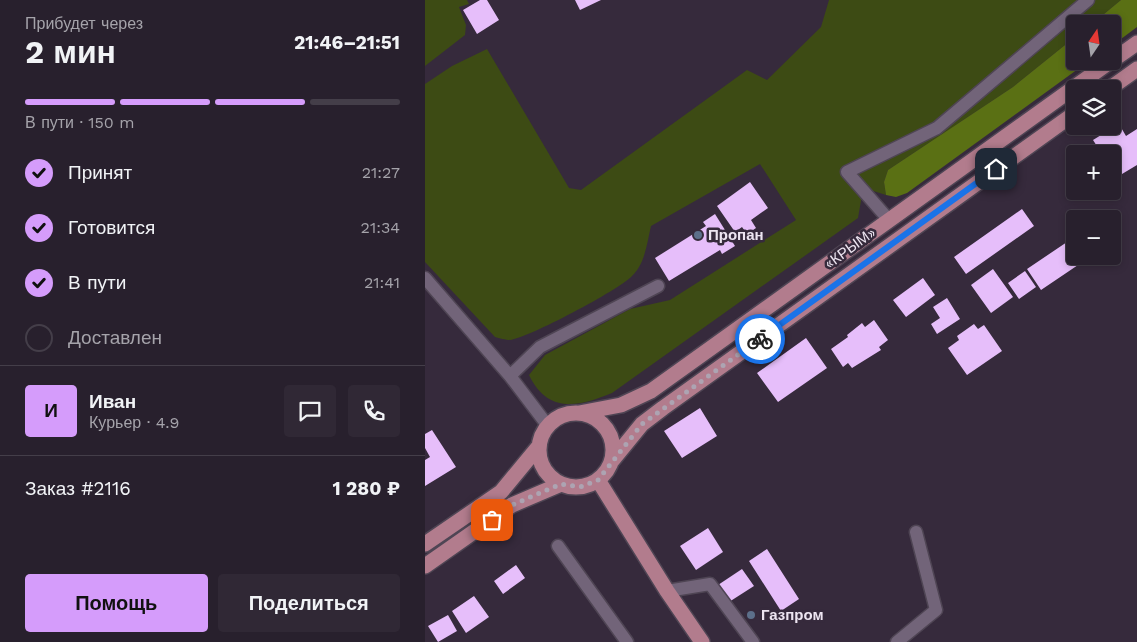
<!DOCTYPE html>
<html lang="ru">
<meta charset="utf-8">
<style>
body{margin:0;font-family:"Work Sans",sans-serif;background:#302835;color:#f1f3f6;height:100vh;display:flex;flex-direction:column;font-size:19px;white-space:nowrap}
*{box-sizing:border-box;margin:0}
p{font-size:16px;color:#a5a3aa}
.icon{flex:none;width:28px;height:28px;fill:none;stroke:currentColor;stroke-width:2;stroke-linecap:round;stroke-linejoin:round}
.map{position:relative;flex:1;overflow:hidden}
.side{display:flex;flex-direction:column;background:#28202d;width:425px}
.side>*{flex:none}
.needle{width:32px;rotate:13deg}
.controls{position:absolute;left:641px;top:15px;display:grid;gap:10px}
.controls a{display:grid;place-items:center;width:55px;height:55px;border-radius:5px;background:#28202d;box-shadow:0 2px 8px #0003,0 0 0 1px #443e49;font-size:25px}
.pin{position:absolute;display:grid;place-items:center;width:42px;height:42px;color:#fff;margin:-21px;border-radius:10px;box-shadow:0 2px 8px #0006}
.courier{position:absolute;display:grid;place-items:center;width:50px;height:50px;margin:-25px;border:4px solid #1a73e8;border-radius:50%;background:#fff;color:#222;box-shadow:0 1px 6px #0007}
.overview em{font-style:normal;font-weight:700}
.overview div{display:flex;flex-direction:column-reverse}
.overview{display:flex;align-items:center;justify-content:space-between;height:85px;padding:0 25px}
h1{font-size:32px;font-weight:700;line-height:38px}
.bar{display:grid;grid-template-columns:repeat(4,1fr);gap:8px 5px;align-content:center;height:60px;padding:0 25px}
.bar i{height:6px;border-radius:4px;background:#443e49}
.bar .on{background:#d59cfb}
.bar p{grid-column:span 4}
.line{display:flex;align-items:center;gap:12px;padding:0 25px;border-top:1px solid #443e49}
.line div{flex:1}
.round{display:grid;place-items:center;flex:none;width:52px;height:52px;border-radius:5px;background:#302835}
ol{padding:0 25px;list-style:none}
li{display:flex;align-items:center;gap:15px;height:55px}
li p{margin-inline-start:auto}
li .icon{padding:5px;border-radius:50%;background:#d59cfb;color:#111;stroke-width:4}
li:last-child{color:#a5a3aa}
li i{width:28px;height:28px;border:2px solid #443e49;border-radius:50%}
.primary-button{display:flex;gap:10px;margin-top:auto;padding:10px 25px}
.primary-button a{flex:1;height:58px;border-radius:5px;background:#d59cfb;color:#111;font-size:20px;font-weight:700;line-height:58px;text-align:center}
.primary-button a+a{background:#302835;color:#f1f3f6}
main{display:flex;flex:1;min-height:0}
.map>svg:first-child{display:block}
.green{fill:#3d4b14}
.forest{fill:#5a7014}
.building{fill:#e6befa}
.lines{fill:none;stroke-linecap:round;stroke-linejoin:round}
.minor-casing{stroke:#4f4554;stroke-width:15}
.major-casing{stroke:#4f4554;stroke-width:18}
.minor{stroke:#726479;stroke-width:12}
.major{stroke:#b27c8d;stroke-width:15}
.done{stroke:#ada4b2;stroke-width:5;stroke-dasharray:0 9}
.route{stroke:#1a73e8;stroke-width:6}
.service-dot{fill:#5c6f8a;stroke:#362a3c;stroke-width:2}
.labels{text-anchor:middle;stroke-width:5;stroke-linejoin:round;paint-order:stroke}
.poi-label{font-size:15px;font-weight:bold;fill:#ede5f1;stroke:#362a3c;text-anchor:start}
.street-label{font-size:15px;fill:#ede5f1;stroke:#362a3c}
</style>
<main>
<section class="side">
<div class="overview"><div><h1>2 мин</h1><p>Прибудет через</p></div><em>21:46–21:51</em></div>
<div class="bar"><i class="on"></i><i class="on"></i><i class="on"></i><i></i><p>В пути · 150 m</p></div>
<ol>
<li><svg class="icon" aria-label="check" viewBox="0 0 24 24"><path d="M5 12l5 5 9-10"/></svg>Принят<p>21:27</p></li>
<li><svg class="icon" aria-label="check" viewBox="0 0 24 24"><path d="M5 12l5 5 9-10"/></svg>Готовится<p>21:34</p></li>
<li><svg class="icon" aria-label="check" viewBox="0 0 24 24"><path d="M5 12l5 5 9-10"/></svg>В пути<p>21:41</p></li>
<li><i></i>Доставлен</li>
</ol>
<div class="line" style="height:90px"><b class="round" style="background:#d59cfb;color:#111">И</b><div><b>Иван</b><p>Курьер · 4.9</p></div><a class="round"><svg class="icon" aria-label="chat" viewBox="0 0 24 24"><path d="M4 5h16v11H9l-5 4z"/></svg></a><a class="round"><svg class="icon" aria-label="phone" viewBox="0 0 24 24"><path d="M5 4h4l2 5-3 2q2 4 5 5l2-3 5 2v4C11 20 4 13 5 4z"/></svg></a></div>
<div class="line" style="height:65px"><div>Заказ #2116</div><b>1 280 ₽</b></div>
<div class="primary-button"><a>Помощь</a><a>Поделиться</a></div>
</section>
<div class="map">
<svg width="712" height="642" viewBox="0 0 712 642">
<rect width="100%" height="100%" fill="#362a3c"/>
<path class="green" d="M 0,0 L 42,0 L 44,4 L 34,7 L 41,25 L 40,35 L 0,66 Z
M 404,0 L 696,0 L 667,24 L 650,24 L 650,37 L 588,87 L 463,170 L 459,182 L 461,195 L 442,189 L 437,195 L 433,218 L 187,393 C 153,407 123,414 104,375 L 120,355 L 205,309 L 245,300 L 371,220 L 335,164 L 226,226 C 222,243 220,264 207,276 C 194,290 103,338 85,340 C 81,340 74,338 70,337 L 0,262 L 0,84 L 27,66 L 62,49 L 144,188 L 156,190 L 322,70 L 342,80 L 396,27 Z"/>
<path class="forest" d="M 696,0 L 712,0 L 712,27 L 688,45 L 688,24 L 667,24 Z
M 650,37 L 650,61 L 664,61 L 482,193 L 471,197 L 461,195 L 459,182 L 463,170 L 588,87 Z"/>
<path class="building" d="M 55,0 L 62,0 L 74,20 L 52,34 L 38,10 Z
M 150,0 L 176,0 L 155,10 Z
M 694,124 L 701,136 L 712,129 L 712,165 L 692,177 L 688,170 L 688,154 L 677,154 L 668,140 Z
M 325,182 L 343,208 L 326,220 L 331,228 L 322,234 L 317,227 L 310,232 L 292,206 Z
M 597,209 L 609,226 L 541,274 L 529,257 Z
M 290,214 L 310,246 L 297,254 L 295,250 L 244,281 L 230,258 L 281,226 L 278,222 Z
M 642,242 L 656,263 L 616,290 L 602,269 Z
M 568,269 L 588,297 L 566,313 L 546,285 Z
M 600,271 L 611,287 L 594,299 L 583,283 Z
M 498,278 L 510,295 L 481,317 L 468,300 Z
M 522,298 L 535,319 L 512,334 L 506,324 L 515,318 L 508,307 Z
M 449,320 L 463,340 L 454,347 L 456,350 L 427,368 L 423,363 L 418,367 L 406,349 L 423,337 L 422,335 L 437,323 L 440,327 Z
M 549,324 L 553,329 L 559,325 L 577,351 L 542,375 L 523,348 L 534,340 L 532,336 Z
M 381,338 L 402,368 L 353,402 L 332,373 Z
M 275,408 L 292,436 L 257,458 L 239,431 Z
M 7,430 L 31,467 L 0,486 L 0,460 L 5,457 L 0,448 L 0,434 Z
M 283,528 L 298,552 L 271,570 L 255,546 Z
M 342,549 L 374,599 L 356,611 L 324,561 Z
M 91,565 L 100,578 L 78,594 L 69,581 Z
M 317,569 L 329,586 L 304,602 L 293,585 Z
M 49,596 L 64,617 L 41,633 L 27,611 Z
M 23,615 L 32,631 L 13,642 L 3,626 Z"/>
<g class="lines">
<g class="minor-casing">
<path id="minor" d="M 464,220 L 422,172 L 512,128 L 663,0
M 0,278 L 85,376 L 123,426
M 85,376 L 115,347 L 233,286
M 133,546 L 202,642
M 242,591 L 285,584 L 328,642
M 472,642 L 511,610 L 491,532"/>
</g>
<g class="major-casing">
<path id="major" d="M 688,60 L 712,43
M 684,89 L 712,69
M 154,413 L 196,405 L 226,391 L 686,61
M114 450a37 37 0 1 1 74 0a37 37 0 1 1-74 0Z
M 186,462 L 217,424 L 238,408 L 650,113
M 173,480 L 242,591 L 277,642
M 0,544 L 76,492 L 114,446
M 0,566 L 87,505 L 136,484"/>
</g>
<use href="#minor" class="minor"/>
<use href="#major" class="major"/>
</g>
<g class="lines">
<path class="done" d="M 67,520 L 87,505 L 136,484 L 155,487 L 173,480 L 217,424 L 335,339"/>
<path class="route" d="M 335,339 L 571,169"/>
</g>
<g class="service-dot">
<circle cx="273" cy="235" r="5"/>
<circle cx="326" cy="615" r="5"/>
</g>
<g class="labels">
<g class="poi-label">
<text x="283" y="240">Пропан</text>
<text x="336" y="620">Газпром</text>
</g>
<g class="street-label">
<text transform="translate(425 248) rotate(-36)" y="5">«КРЫМ»</text>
</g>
</g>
</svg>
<div class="controls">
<a><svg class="needle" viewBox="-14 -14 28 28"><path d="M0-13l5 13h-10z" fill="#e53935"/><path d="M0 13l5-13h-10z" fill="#a5a3aa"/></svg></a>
<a><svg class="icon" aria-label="layers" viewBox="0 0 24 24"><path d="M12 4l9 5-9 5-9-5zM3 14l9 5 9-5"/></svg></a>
<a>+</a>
<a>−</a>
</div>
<div class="pin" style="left:67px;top:520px;background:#ea580c"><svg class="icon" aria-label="bag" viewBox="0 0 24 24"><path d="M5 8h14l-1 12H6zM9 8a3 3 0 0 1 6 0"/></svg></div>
<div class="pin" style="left:571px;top:169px;background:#1f2937"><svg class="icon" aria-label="home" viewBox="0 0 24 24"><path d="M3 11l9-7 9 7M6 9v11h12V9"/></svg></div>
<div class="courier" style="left:335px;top:339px"><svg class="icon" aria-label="bike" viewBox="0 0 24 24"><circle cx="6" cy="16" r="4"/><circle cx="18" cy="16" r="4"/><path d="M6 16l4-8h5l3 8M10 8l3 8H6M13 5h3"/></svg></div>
</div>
</main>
